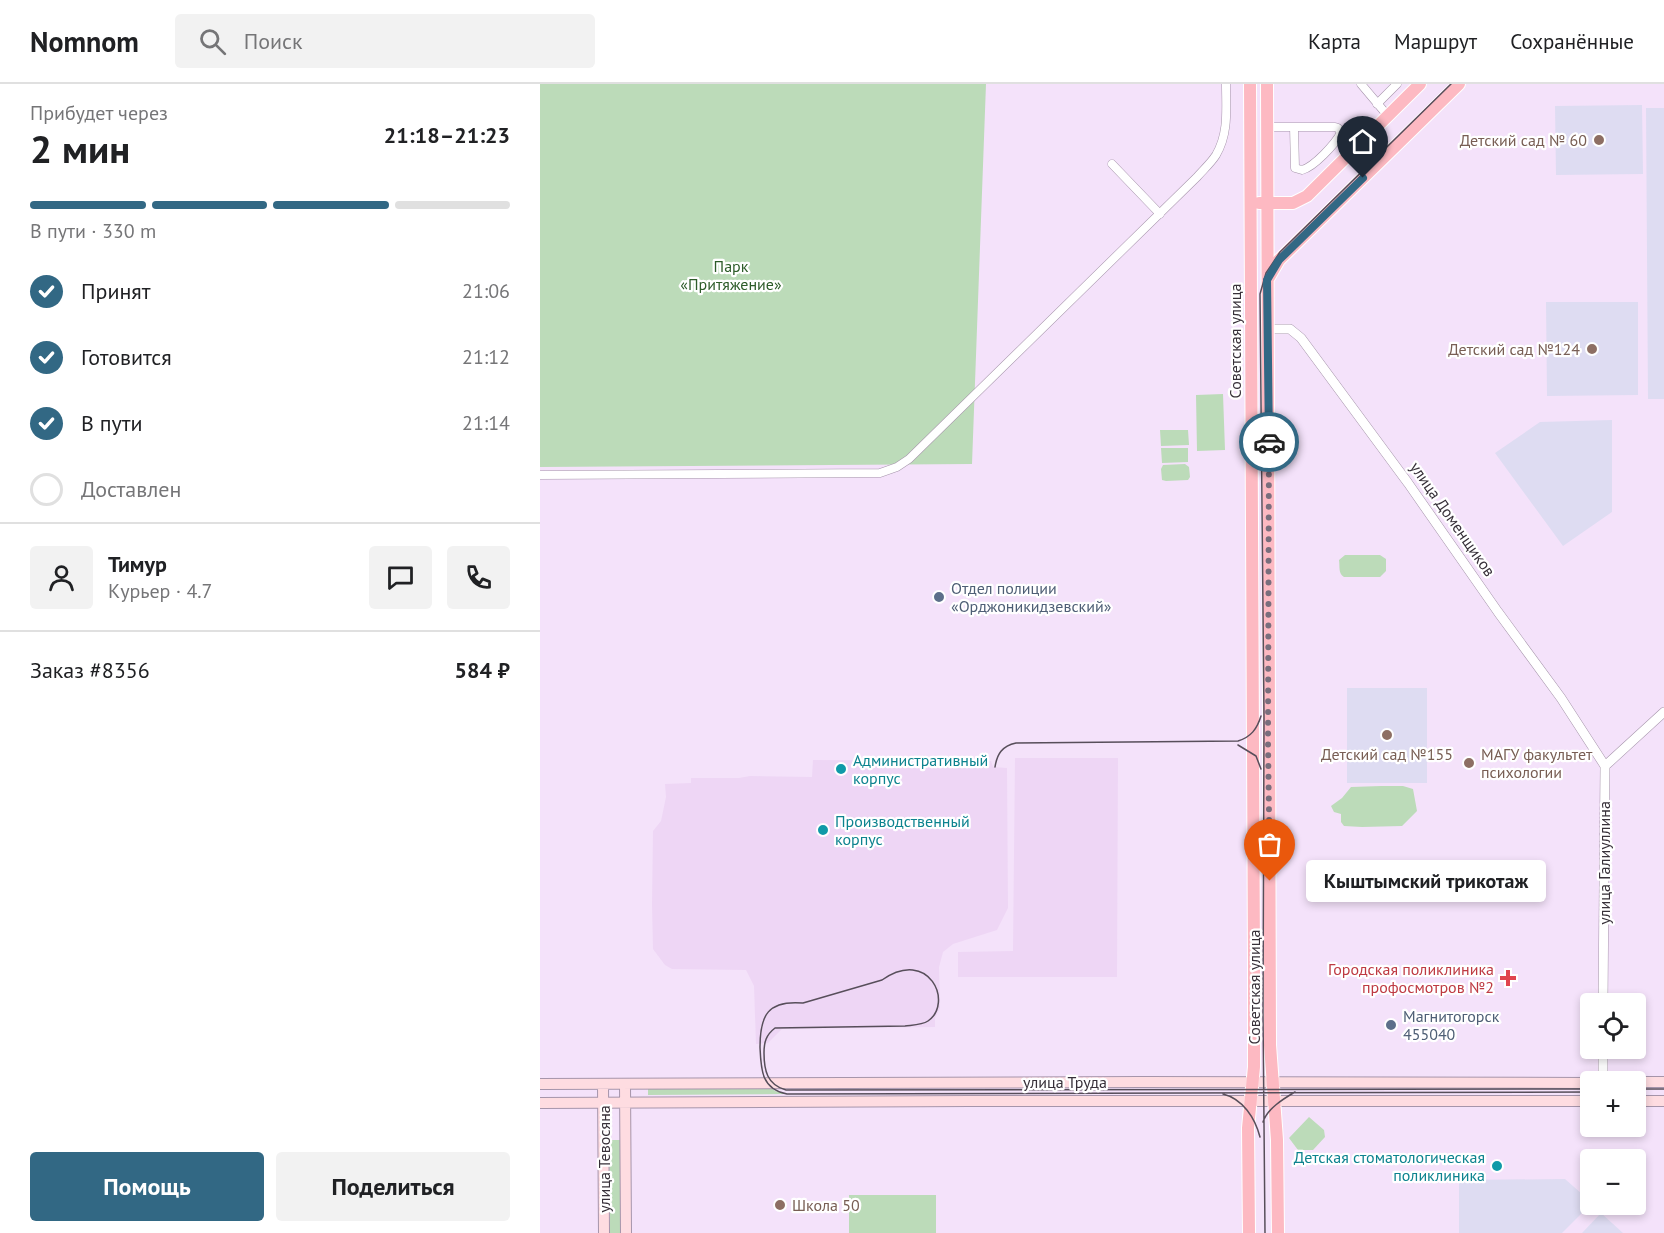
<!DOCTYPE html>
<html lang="ru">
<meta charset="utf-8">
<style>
body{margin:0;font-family:"PT Sans",sans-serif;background:#f2f2f2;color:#202124;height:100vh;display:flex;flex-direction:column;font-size:22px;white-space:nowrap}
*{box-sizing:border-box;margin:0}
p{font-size:20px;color:#757577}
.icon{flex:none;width:33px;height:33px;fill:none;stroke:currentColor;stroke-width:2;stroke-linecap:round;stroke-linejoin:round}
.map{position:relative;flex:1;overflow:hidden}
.drawer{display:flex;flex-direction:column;background:#fff;width:540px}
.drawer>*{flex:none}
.fabs{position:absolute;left:1040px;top:909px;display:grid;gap:12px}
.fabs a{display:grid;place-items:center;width:66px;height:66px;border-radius:6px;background:#fff;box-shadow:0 3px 9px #0003;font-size:30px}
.pin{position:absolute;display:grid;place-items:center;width:51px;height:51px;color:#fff;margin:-62px -26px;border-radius:50% 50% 50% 0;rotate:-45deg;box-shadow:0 0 6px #0007}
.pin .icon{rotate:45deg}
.courier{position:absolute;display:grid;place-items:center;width:60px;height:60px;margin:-30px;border:4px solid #326884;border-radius:50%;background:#fff;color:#222;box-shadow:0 2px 8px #0007}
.bubble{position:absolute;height:42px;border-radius:6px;background:#fff;box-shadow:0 3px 9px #0003;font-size:20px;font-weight:800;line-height:42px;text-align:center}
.overview em{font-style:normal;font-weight:800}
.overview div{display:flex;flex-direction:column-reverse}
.overview{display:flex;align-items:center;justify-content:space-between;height:102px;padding:0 30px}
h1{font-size:39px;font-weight:800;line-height:45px}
.bar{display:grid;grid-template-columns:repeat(4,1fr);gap:9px 6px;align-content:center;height:72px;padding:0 30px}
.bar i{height:8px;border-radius:4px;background:#e0e0e0}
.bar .current{background:#326884}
.bar p{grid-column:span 4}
.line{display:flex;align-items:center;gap:15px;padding:0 30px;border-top:2px solid #e0e0e0}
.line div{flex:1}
.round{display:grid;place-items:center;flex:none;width:63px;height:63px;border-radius:6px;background:#f2f2f2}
ol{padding:0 30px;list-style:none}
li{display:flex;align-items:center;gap:18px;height:66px}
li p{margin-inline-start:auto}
li .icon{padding:6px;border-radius:50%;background:#326884;color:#fff;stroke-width:4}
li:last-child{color:#757577}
li i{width:33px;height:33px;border:3px solid #e0e0e0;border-radius:50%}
.action{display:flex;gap:12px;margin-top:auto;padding:12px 30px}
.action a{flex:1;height:69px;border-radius:6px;background:#326884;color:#fff;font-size:24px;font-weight:800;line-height:69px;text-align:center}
.action a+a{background:#f2f2f2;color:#202124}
header{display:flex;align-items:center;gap:36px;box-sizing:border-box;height:84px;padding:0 30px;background:#fff;border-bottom:2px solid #e0e0e0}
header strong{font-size:28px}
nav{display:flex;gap:33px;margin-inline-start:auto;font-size:21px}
.search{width:420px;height:54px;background:#f2f2f2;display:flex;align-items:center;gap:15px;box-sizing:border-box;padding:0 21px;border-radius:6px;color:#757577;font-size:22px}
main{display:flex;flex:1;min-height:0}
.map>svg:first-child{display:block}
.built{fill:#eed6f5}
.education{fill:#dedcf2}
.green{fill:#bcdbb9}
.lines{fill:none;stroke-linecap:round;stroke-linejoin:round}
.minor-casing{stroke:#a695ab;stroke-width:9}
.tertiary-casing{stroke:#a695ab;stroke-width:10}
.secondary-casing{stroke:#a695ab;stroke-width:12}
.primary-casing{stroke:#fff;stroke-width:14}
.minor{stroke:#fff;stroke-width:8}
.tertiary{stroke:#fff;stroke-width:9}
.secondary{stroke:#fedce1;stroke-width:10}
.primary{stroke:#fdb9c2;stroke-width:12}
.tram{stroke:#574e5a;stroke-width:1.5}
.done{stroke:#796e7d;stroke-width:6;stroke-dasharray:0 10.8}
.route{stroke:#326884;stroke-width:8}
.education-dot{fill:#8d6e63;stroke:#fff;stroke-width:2}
.service-dot{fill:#5c6f8a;stroke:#fff;stroke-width:2}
.culture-dot{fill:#0f9aa8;stroke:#fff;stroke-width:2}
.health-dot{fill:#e0444e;stroke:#fff;stroke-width:2}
.labels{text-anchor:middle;stroke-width:4.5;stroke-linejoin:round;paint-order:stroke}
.education-label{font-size:16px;fill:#785e54;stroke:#fff;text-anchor:end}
.park-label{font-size:16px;fill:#2d5c29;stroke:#fff}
.street-label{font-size:16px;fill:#373039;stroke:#fff}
.service-label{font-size:16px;fill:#4e5e75;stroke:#fff;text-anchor:start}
.culture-label{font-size:16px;fill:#0d838f;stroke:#fff;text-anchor:start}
.health-label{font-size:16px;fill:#be3a42;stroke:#fff;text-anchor:end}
</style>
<header>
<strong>Nomnom</strong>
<div class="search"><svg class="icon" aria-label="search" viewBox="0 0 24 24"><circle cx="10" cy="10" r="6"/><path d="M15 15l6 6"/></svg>Поиск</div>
<nav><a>Карта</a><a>Маршрут</a><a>Сохранённые</a></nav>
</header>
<main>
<section class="drawer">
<div class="overview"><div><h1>2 мин</h1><p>Прибудет через</p></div><em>21:18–21:23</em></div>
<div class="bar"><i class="current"></i><i class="current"></i><i class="current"></i><i></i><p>В пути · 330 m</p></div>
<ol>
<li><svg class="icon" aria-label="check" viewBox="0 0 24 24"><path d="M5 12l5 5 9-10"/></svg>Принят<p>21:06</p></li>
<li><svg class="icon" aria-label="check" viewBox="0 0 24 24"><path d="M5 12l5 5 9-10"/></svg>Готовится<p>21:12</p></li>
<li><svg class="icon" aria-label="check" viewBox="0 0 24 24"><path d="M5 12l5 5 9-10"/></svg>В пути<p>21:14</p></li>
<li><i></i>Доставлен</li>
</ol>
<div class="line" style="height:108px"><a class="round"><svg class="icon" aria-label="person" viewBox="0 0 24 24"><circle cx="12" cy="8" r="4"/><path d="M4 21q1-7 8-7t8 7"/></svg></a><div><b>Тимур</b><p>Курьер · 4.7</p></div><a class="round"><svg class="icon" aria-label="chat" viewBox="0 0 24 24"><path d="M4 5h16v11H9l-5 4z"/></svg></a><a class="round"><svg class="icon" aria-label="phone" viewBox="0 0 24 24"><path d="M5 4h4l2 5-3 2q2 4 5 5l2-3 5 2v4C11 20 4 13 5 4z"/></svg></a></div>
<div class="line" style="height:78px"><div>Заказ #8356</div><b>584 ₽</b></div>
<div class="action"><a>Помощь</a><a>Поделиться</a></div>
</section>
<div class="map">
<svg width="1124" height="1149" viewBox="0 0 1124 1149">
<rect width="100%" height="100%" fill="#f4e2fa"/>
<path class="built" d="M 475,674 L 578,674 L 577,893 L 418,893 L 418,868 L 473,867 Z
M 273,676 L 451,677 L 453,683 L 467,684 L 468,824 L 457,846 L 413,860 L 403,868 L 399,883 L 400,924 L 395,934 L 395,943 L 242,945 L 228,959 L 216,960 L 214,902 L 206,886 L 132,885 L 125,881 L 113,865 L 112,821 L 113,747 L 121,737 L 126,713 L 125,700 L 151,699 L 151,694 L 199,694 L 210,692 L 272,693 Z"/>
<path class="education" d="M 1102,21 L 1103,90 L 1016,91 L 1015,22 Z
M 1106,24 L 1124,24 L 1124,315 L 1108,315 Z
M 1006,218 L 1098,218 L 1098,311 L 1007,312 Z
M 1072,336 L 1072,428 L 1023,462 L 955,369 L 1000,338 Z
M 807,604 L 887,604 L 887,699 L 807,699 Z
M 1025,1095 L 1050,1117 L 1050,1121 L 1022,1149 L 919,1149 L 919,1096 Z
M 1061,1129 L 1083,1149 L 1042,1149 Z"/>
<path class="green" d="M 0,0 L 446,0 L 432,380 L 0,383 Z
M 683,310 L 685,366 L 657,367 L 656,311 Z
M 620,346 L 648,346 L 649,361 L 621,362 Z
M 621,364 L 648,364 L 648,378 L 622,379 Z
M 645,380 L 649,383 L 650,393 L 648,396 L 626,397 L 622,396 L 621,385 L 623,381 Z
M 805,471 L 840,471 L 846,475 L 846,487 L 840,493 L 804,493 C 798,489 800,483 799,476 Z
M 841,702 L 863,702 L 873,705 L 877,727 L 862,742 L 822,743 L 804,742 L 801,738 L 801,730 L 794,728 L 791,722 L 802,714 L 811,703 Z
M 229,1002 L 235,1007 L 247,1010 L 108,1011 L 108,1003 Z
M 769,1033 L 784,1046 L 785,1053 L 773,1066 L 758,1066 L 749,1054 Z
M 69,1056 L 81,1056 L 82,1149 L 70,1149 Z
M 309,1111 L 396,1111 L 396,1149 L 309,1149 Z"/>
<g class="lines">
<g class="minor-casing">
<path id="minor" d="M 821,0 L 848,32
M 837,20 L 857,0
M 727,43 L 795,43 L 798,44 L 801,49 C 795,60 774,83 762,86 L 755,84 L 754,43
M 572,80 L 620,130
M 0,391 L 340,389 L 357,383 L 369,375 L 657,93 C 663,86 671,79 676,71 C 689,49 686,25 686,0"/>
</g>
<g class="tertiary-casing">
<path id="tertiary" d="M 727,245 L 750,245 L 761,254 L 868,399 L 958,528 L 1021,614 L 1065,682
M 1063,920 L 1065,682 L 1124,628
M 1063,998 L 1063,964"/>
</g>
<g class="secondary-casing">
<path id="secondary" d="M 1095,998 L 1124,998
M 0,1000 L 601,998 L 1050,999
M 63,1000 L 64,1149
M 85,1000 L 86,1149
M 1095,1017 L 1124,1017
M 0,1019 L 430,1017 L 1050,1017"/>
</g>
<g class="primary-casing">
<path id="primary" d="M 727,0 L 730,961 L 737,1056 L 738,1149
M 719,119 L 753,119 L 767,112 L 880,0
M 728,195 L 739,176 L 919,0
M 709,1149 L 708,1044 L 714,983 L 714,881 L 710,0"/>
</g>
<use href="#minor" class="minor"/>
<use href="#tertiary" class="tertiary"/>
<use href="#secondary" class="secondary"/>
<use href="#primary" class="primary"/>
<path class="tram" d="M 698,661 L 716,672 L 721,685
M 455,683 C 457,670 462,662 476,659 L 698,657 C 711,653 717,645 721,632
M 1050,1005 L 246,1006 C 227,1001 224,986 224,969 C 224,958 226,951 235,944 L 365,942 C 372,941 382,941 388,937 C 414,919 389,863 342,896 L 263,919 C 228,916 220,931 220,963 C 221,985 221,1005 247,1010 L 1050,1008
M 1095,1005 L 1124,1005
M 683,1010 C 703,1015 715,1034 720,1053
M 723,1038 C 727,1025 743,1015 755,1008
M 725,1149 L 723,930 L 724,634 L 720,210 L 726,189 L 740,168 L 911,0"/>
</g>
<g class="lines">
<path class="done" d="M 729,358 L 728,657 L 730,797"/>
<path class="route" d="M 729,358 L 727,196 L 739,176 L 823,94"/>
</g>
<g class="education-dot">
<circle cx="1059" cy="56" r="6"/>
<circle cx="1052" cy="265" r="6"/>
<circle cx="847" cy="651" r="6"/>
<circle cx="929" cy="679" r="6"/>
<circle cx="240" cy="1121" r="6"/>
</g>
<g class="service-dot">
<circle cx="399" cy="513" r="6"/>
<circle cx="851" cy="941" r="6"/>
</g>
<g class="culture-dot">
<circle cx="301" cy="685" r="6"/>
<circle cx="283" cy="746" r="6"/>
<circle cx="957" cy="1082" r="6"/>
</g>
<path class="health-dot" d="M965 885h6v6h6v6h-6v6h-6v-6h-6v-6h6z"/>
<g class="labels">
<g class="education-label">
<text x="1047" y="62">Детский сад № 60</text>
<text x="1040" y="271">Детский сад №124</text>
<text x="847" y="676" text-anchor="middle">Детский сад №155</text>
<text x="941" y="676" text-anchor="start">МАГУ факультет<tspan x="941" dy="18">психологии</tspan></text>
<text x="252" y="1127" text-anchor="start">Школа 50</text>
</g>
<g class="park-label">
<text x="191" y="188">Парк<tspan x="191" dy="18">«Притяжение»</tspan></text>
</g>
<g class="street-label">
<text transform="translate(695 257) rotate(-90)" y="6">Советская улица</text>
<text transform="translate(913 435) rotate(55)" y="6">улица Доменщиков</text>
<text transform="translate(1064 779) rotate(-90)" y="6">улица Галиуллина</text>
<text transform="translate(714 903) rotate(-90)" y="6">Советская улица</text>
<text x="525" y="1004">улица Труда</text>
<text transform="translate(64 1075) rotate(-90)" y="6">улица Тевосяна</text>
</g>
<g class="service-label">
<text x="411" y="510">Отдел полиции<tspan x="411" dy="18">«Орджоникидзевский»</tspan></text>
<text x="863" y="938">Магнитогорск<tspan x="863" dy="18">455040</tspan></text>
</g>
<g class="culture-label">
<text x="313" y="682">Административный<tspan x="313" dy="18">корпус</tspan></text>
<text x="295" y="743">Производственный<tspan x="295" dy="18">корпус</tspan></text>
<text x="945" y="1079" text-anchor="end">Детская стоматологическая<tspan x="945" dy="18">поликлиника</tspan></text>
</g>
<g class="health-label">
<text x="954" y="891">Городская поликлиника<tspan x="954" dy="18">профосмотров №2</tspan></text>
</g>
</g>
</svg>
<div class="fabs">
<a><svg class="icon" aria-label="locate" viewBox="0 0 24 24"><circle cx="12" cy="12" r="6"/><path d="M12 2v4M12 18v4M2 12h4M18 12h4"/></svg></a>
<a>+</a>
<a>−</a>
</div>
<div class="pin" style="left:730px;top:797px;background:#ea580c"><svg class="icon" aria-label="bag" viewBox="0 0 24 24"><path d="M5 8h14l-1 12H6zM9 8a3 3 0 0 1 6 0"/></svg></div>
<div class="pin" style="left:823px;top:94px;background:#1f2937"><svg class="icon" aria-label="home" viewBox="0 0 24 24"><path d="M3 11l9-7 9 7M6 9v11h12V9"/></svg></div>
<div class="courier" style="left:729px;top:358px"><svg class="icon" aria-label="car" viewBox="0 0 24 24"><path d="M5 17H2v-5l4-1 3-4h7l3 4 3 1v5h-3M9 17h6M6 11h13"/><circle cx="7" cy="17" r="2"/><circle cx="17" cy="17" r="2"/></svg></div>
<div class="bubble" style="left:766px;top:776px;width:240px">Кыштымский трикотаж</div>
</div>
</main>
